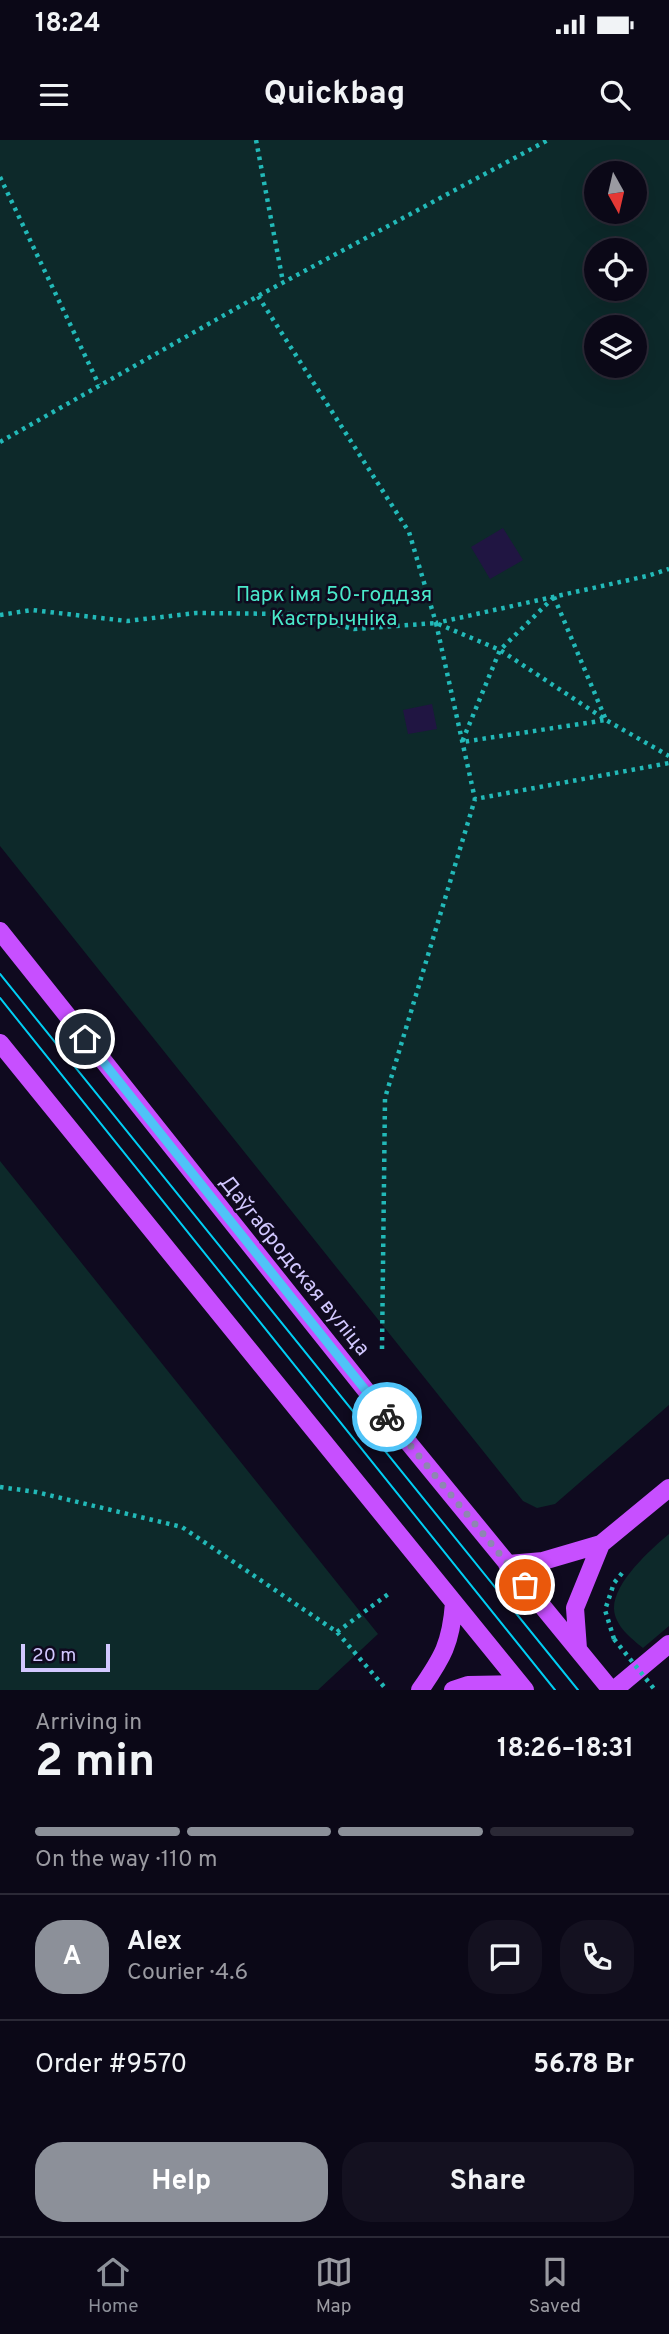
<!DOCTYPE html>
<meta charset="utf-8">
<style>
body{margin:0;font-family:Overpass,sans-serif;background:#141120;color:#f1f3f6;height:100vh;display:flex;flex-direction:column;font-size:26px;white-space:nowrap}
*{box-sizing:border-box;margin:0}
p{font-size:23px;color:#9a9aa1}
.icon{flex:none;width:38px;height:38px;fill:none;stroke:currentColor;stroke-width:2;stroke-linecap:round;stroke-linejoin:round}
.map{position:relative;height:1550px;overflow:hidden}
.drawer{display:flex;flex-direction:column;background:#0b0817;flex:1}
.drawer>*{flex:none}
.needle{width:46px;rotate:172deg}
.fabs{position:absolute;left:584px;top:21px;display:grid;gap:14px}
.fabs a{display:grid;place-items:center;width:63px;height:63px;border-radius:50%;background:#0b0817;box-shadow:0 7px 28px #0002,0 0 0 2px #2b2936;font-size:35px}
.scale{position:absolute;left:21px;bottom:18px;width:89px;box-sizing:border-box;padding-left:7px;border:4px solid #d2c8ff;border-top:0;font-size:19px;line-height:24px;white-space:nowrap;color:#d2c8ff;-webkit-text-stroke:5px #0f0a1f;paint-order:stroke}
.pin{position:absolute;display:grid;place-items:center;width:60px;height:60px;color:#fff;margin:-30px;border:4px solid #fff;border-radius:50%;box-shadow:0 2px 7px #0007}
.courier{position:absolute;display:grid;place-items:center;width:70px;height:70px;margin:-35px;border:5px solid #4fc3f7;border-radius:50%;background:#fff;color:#222;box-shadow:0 2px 9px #0007}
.head em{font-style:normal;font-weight:700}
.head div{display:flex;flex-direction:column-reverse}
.head{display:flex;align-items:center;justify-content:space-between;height:119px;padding:0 35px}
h1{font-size:46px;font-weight:700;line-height:52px}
.bar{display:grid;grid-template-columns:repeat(4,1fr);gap:10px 7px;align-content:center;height:84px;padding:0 35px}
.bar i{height:9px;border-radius:5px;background:#2b2936}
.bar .selected{background:#8c9099}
.bar p{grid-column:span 4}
.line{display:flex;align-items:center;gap:18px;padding:0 35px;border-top:2px solid #2b2936}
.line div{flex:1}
.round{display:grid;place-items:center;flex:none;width:74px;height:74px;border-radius:28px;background:#141120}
.primary-button{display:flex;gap:14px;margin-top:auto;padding:14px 35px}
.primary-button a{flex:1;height:80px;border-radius:28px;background:#8c9099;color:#fff;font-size:28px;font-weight:700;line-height:80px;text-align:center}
.primary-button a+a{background:#141120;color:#f1f3f6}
.status{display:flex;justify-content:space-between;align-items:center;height:49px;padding:0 35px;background:#0b0817;direction:ltr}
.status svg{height:19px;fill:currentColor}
header{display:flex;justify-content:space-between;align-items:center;height:91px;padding:0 35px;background:#0b0817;font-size:32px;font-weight:700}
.menu{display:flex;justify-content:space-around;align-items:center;height:98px;border-top:2px solid #2b2936;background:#0b0817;font-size:19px;color:#9a9aa1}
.menu a{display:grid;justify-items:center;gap:4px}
.menu .selected{color:#8c9099}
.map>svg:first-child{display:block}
.green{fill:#0d292a;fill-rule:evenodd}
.building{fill:#201542}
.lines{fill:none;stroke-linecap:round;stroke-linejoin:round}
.path{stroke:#22b9b8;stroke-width:4.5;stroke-dasharray:3.5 5;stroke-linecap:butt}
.primary{stroke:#c74fff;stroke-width:18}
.tram{stroke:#00cef3;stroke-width:2}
.path-bridge{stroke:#22b9b8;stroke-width:4.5;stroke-dasharray:3.5 5;stroke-linecap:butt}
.done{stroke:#8e86b1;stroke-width:7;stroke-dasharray:0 12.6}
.route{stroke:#4fc3f7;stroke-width:9}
.labels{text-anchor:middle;stroke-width:5;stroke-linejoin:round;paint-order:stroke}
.park-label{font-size:21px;fill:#4ae9ca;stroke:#0f0a1f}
.street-label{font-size:21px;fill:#d2c8ff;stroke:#0f0a1f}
</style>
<div class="status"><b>18:24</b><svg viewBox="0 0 49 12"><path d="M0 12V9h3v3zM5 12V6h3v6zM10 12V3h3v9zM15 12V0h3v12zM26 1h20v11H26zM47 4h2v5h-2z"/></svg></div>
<header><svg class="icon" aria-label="menu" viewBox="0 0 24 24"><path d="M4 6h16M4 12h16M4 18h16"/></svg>Quickbag<svg class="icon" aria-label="search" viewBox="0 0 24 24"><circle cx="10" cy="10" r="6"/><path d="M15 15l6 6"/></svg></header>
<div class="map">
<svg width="669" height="1550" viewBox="0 0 669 1550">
<rect width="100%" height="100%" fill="#0f0a1f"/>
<path class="green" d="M 0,0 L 669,0 L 669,1265 L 555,1364 L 537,1368 L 523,1361 L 0,706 ZM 597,33 L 635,33 L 635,72 L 597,72 ZM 597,110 L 635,110 L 635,149 L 597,149 ZM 597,187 L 635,187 L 635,226 L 597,226 Z
M 0,1021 L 378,1494 L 318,1550 L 0,1550 Z
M 669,1394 L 669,1486 L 643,1508 C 631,1498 615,1486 614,1469 C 613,1443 651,1409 669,1394 Z"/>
<path class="building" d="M 503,388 L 523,420 L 490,439 L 471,407 Z
M 432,564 L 437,589 L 408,594 L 403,570 Z"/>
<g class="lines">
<path class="path" d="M 256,0 L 283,142
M 0,37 L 99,245
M 258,156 L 409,392 L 436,483 L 647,436 L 669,429
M 0,302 L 258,156 L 548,0
M 554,457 L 606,580 L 462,602 L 500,510 Z
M 0,475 L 32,470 L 127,481 L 196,473 L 292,474 L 354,489 L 436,483 L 500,510 L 606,580 L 669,616
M 436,483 L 475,659
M 382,1209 L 385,958 L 475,659 L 669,623
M 0,1347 L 36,1352 L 182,1387 L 337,1492 L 386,1549
M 337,1492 L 391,1452
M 614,1499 L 605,1470 L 614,1443 L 623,1432"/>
<path class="primary" d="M 0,791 L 376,1263 L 611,1550
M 0,903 L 525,1550
M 507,1424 L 543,1421 L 601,1404 L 669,1348
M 578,1509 L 575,1468 L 601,1404
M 420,1550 C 443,1517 451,1503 454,1463
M 453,1550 L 468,1545 L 519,1544
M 614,1550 L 669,1504"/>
<path class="tram" d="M 0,834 L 578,1550
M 0,858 L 555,1550"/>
<path class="path-bridge" d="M 614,1499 L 655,1550"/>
</g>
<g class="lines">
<path class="done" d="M 387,1277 L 525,1445"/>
<path class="route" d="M 85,899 L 387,1277"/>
</g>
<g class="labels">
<g class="park-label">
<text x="334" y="461">Парк імя 50-годдзя<tspan x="334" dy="24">Кастрычніка</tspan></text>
</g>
<g class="street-label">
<text transform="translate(295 1125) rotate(51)" y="7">Даўгабродская вуліца</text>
</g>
</g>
</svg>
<div class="fabs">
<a><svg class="needle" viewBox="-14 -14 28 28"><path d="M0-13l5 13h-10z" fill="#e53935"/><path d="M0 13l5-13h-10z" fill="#9a9aa1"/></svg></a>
<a><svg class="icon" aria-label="locate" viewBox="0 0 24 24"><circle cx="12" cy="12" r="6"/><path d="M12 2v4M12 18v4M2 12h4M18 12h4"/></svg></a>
<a><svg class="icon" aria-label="layers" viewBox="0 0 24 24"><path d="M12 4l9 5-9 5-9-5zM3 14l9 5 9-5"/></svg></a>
</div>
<div class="scale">20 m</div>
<div class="pin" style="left:525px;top:1445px;background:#ea580c"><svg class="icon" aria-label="bag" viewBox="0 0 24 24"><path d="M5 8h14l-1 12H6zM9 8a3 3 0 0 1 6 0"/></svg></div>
<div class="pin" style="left:85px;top:899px;background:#1f2937"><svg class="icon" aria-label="home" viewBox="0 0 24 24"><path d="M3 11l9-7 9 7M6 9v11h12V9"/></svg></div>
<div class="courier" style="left:387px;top:1277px"><svg class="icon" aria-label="bike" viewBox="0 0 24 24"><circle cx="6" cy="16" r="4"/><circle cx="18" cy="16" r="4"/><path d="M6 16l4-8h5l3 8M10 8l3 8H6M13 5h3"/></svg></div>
</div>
<section class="drawer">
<div class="head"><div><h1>2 min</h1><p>Arriving in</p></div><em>18:26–18:31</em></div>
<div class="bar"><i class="selected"></i><i class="selected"></i><i class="selected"></i><i></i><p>On the way · 110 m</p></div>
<div class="line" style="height:126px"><b class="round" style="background:#8c9099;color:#fff">A</b><div><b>Alex</b><p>Courier · 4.6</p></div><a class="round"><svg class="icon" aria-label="chat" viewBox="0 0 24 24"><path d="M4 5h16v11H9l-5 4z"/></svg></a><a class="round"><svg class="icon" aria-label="phone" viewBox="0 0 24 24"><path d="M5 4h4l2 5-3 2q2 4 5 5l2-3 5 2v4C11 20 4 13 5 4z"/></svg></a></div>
<div class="line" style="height:91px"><div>Order #9570</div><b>56.78 Br</b></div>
<div class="primary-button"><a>Help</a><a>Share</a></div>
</section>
<nav class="menu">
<a class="selected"><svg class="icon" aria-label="home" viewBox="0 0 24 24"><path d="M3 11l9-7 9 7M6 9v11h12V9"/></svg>Home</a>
<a><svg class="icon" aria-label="map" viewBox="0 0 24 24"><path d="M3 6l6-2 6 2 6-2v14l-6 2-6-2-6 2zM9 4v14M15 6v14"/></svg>Map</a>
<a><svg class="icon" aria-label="saved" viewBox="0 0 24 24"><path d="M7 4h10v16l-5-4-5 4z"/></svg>Saved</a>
</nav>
